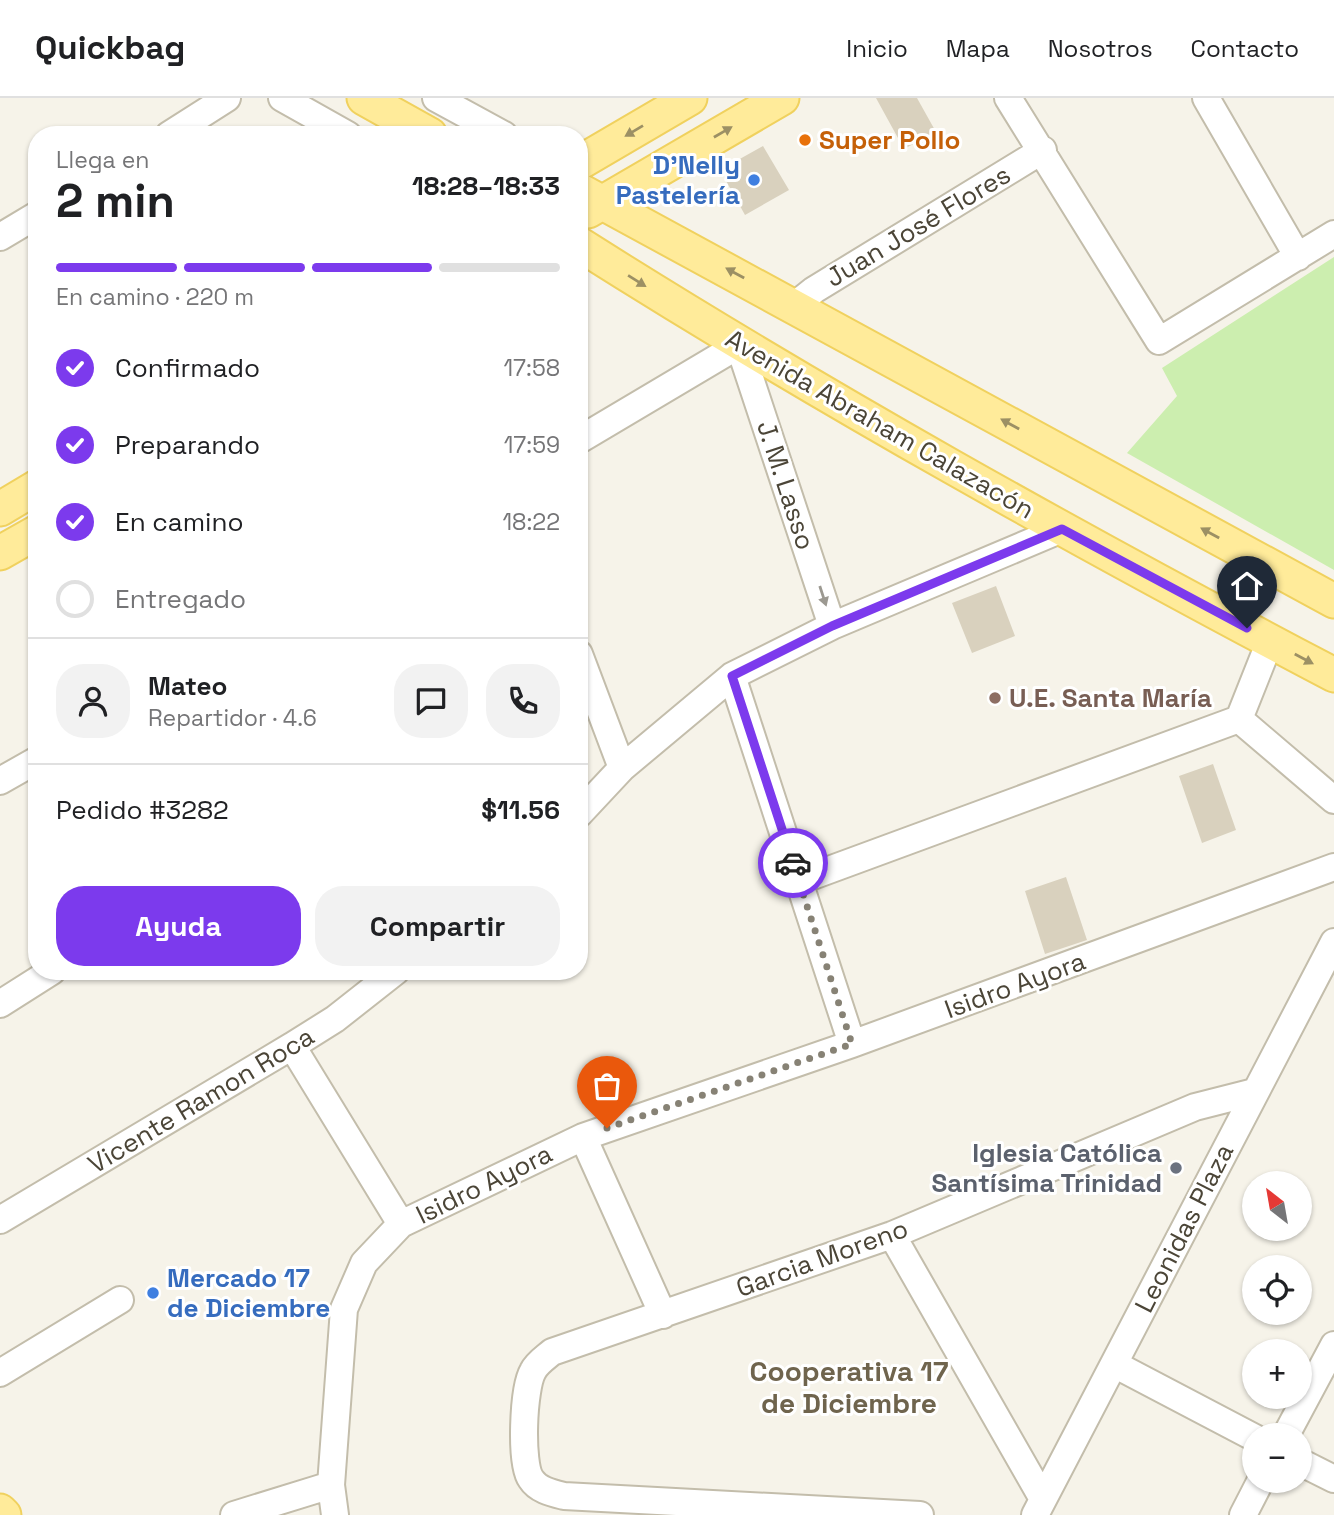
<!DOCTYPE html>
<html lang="es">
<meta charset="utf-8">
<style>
body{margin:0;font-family:"Space Grotesk",sans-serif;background:#f2f2f2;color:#202124;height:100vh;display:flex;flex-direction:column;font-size:26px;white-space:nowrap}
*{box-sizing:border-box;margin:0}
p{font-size:23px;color:#757577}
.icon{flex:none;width:38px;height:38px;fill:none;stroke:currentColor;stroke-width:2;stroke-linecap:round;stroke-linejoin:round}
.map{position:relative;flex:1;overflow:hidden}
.side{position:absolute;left:28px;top:28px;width:560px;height:854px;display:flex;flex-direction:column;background:#fff;border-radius:28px;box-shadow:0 2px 5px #0004}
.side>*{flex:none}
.needle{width:46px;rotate:329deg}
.fabs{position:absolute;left:1242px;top:1073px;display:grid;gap:14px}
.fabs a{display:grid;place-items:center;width:70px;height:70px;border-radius:50%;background:#fff;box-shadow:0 2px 5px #0004;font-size:35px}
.pin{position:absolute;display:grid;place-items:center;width:60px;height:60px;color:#fff;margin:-72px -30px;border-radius:50% 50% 50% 0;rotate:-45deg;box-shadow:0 0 7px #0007}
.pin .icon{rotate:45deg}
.courier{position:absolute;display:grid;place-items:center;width:70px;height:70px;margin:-35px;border:5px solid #7c3aed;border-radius:50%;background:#fff;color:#222;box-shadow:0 2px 9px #0007}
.head em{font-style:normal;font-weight:700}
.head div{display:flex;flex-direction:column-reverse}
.head{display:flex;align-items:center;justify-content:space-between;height:119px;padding:0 28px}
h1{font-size:46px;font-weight:700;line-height:52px}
.bar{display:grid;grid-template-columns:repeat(4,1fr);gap:10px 7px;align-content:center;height:84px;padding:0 28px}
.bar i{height:9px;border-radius:5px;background:#e0e0e0}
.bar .active{background:#7c3aed}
.bar p{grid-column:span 4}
.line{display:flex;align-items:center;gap:18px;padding:0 28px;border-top:2px solid #e0e0e0}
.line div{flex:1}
.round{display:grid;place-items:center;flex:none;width:74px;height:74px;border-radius:28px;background:#f2f2f2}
ol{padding:0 28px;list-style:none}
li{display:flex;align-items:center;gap:21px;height:77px}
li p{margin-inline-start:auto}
li .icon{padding:7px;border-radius:50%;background:#7c3aed;color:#fff;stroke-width:4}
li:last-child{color:#757577}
li i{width:38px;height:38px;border:4px solid #e0e0e0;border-radius:50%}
.cta{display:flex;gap:14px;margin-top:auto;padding:14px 28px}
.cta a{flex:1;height:80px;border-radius:28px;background:#7c3aed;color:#fff;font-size:28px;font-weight:700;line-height:80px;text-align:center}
.cta a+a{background:#f2f2f2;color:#202124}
header{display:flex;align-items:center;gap:42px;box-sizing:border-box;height:98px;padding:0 35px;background:#fff;border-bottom:2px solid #e0e0e0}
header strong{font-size:33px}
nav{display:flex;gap:38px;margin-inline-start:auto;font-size:24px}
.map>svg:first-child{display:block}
.green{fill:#cceeaf}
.building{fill:#d9d1be}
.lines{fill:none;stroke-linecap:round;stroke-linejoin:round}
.minor-casing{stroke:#c3bdab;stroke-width:30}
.major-casing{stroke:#f0d15e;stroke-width:37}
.minor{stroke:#fff;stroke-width:26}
.major{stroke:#ffeb9a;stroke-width:33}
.oneway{fill:#9c9064}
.oneway2{fill:#9c9991}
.done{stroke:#878275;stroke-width:7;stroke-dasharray:0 12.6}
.route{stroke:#7c3aed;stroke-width:9}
.food-dot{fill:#e8710a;stroke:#fff;stroke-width:2.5}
.shop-dot{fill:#3f7fe0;stroke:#fff;stroke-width:2.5}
.education-dot{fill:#8d6e63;stroke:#fff;stroke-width:2.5}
.worship-dot{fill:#6b7280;stroke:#fff;stroke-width:2.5}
.labels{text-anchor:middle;stroke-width:6;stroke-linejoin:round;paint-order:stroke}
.food-label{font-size:26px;font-weight:bold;fill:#c56008;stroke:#fff;text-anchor:start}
.shop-label{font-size:26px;font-weight:bold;fill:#366cbe;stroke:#fff;text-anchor:end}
.street-label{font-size:26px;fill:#4b4537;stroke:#fff}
.education-label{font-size:26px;font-weight:bold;fill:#785e54;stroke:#fff;text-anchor:start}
.worship-label{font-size:26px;font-weight:bold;fill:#5b616d;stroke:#fff;text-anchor:end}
.neighbourhood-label{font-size:28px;font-weight:bold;fill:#6f644d;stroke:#fff}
</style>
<header>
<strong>Quickbag</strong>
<nav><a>Inicio</a><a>Mapa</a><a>Nosotros</a><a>Contacto</a></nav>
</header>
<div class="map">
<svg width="1334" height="1417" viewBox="0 0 1334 1417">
<rect width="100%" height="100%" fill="#f6f3e9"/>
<path class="green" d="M 1334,159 L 1334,472 L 1127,355 L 1177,298 L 1162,270 Z"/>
<path class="building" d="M 876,0 L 917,0 L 936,34 L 904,51 Z
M 763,48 L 789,92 L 745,117 L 720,72 Z
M 996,488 L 1015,538 L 972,555 L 952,505 Z
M 1213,666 L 1236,732 L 1202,745 L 1179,678 Z
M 1066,779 L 1087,842 L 1045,856 L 1025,793 Z"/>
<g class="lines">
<g class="minor-casing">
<path id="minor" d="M 282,0 L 348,37
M 436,0 L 504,37
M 1008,0 L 1159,243 L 1334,136
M 1206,0 L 1298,159
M 169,37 L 227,0
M 0,139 L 37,117
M 794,208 L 814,192 L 1043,52
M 579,342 L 739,247 L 832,528
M 579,556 L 622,670
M 732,578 L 852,946
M 1239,621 L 1334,702
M 0,683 L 37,662
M 579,716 L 622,670 L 732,578 L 832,528 L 1062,431
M 799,783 L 1239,621 L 1270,543
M 0,906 L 52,873
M 292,948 L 401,1126
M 583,1039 L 663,1217
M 0,1122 L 292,948 L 335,921 L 396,873
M 892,1137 L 1043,1401
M 1114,1266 L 1255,1340
M 0,1275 L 120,1202
M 1286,1337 L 1334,1247
M 1300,1364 L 1334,1381
M 234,1417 L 331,1387
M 335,1417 L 331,1387 L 344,1211 L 364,1165 L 401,1126 L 583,1039 L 852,946 L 1334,769
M 920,1417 L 564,1398 C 552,1395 538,1392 531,1381 C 520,1366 523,1290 533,1273 C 537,1265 545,1260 552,1254 L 892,1137 L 1195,1009 L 1254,994
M 1035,1417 L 1334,844
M 1243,1417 L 1261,1382"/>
</g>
<g class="major-casing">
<path id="major" d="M 364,0 L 430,37
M 579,65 L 690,0
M 579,92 L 1334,503
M 588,113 L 782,0
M 579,146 C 824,301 1078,442 1334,577
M 0,411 L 37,389
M 0,455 L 37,434
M 0,1413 L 4,1417"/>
</g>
<use href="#minor" class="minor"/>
<use href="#major" class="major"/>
</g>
<defs><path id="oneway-solid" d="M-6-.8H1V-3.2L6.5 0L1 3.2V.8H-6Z" transform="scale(1.75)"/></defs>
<g class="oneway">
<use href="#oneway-solid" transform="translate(634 33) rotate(149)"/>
<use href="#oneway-solid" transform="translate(723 34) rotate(-30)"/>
<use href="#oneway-solid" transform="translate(735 175) rotate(-151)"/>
<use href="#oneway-solid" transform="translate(637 183) rotate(32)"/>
<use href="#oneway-solid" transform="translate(1010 326) rotate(-151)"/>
<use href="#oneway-solid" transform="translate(1210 435) rotate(-151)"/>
<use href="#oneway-solid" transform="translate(1304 561) rotate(28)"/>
</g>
<use class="oneway2" href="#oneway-solid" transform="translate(823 498) rotate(72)"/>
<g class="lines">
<path class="done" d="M 607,1030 L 852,946 L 793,765"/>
<path class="route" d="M 793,765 L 732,578 L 832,528 L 1062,431 L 1247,530"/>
</g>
<circle class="food-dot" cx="805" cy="42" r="7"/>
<g class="shop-dot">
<circle cx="754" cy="82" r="7"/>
<circle cx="153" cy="1195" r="7"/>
</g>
<circle class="education-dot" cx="995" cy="600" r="7"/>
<circle class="worship-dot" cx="1176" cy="1070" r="7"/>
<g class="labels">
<g class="food-label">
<text x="819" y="51">Super Pollo</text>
</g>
<g class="shop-label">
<text x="740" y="76">D'Nelly<tspan x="740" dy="30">Pastelería</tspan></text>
<text x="167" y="1189" text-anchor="start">Mercado 17<tspan x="167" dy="30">de Diciembre</tspan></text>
</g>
<g class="street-label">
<text transform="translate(918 128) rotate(-31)" y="9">Juan José Flores</text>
<text transform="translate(880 326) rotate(30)" y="9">Avenida Abraham Calazacón</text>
<text transform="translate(786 387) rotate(72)" y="9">J. M. Lasso</text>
<text transform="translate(1015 887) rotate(-20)" y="9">Isidro Ayora</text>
<text transform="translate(201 1002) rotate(-31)" y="9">Vicente Ramon Roca</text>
<text transform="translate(484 1086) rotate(-26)" y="9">Isidro Ayora</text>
<text transform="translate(1184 1130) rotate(-63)" y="9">Leonidas Plaza</text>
<text transform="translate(822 1160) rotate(-20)" y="9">Garcia Moreno</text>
</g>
<g class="education-label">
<text x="1009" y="609">U.E. Santa María</text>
</g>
<g class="worship-label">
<text x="1162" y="1064">Iglesia Católica<tspan x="1162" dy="30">Santísima Trinidad</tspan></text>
</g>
<g class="neighbourhood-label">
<text x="849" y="1283">Cooperativa 17<tspan x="849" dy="32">de Diciembre</tspan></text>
</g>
</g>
</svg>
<div class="fabs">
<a><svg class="needle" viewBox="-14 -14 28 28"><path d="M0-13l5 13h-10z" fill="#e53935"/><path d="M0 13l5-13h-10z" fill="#757577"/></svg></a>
<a><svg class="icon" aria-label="locate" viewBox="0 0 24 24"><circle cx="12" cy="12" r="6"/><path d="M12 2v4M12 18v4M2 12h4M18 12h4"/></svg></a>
<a>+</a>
<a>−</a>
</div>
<div class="pin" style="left:607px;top:1030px;background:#ea580c"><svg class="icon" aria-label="bag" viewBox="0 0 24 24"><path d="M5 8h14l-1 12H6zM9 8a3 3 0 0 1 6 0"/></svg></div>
<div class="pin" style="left:1247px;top:530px;background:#1f2937"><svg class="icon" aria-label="home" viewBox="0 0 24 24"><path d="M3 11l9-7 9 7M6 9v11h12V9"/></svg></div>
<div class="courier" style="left:793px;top:765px"><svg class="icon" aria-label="car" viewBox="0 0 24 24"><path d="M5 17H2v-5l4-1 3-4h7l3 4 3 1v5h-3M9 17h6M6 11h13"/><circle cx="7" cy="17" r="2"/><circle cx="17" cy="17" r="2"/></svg></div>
<section class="side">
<div class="head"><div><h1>2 min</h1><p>Llega en</p></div><em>18:28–18:33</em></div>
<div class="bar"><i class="active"></i><i class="active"></i><i class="active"></i><i></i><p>En camino · 220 m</p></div>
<ol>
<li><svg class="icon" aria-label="check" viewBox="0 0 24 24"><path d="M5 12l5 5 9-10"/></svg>Confirmado<p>17:58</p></li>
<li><svg class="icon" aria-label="check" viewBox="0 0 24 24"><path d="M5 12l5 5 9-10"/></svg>Preparando<p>17:59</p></li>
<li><svg class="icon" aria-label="check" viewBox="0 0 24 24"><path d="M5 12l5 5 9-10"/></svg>En camino<p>18:22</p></li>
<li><i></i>Entregado</li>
</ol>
<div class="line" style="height:126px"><a class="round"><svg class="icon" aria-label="person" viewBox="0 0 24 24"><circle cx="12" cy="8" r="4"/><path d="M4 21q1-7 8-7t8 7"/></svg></a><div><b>Mateo</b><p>Repartidor · 4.6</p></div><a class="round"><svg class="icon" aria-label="chat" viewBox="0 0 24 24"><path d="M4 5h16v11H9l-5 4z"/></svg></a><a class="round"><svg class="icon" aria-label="phone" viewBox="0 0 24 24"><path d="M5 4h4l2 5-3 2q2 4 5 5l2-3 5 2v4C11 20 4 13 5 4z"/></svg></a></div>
<div class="line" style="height:91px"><div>Pedido #3282</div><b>$11.56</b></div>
<div class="cta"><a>Ayuda</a><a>Compartir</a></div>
</section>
</div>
